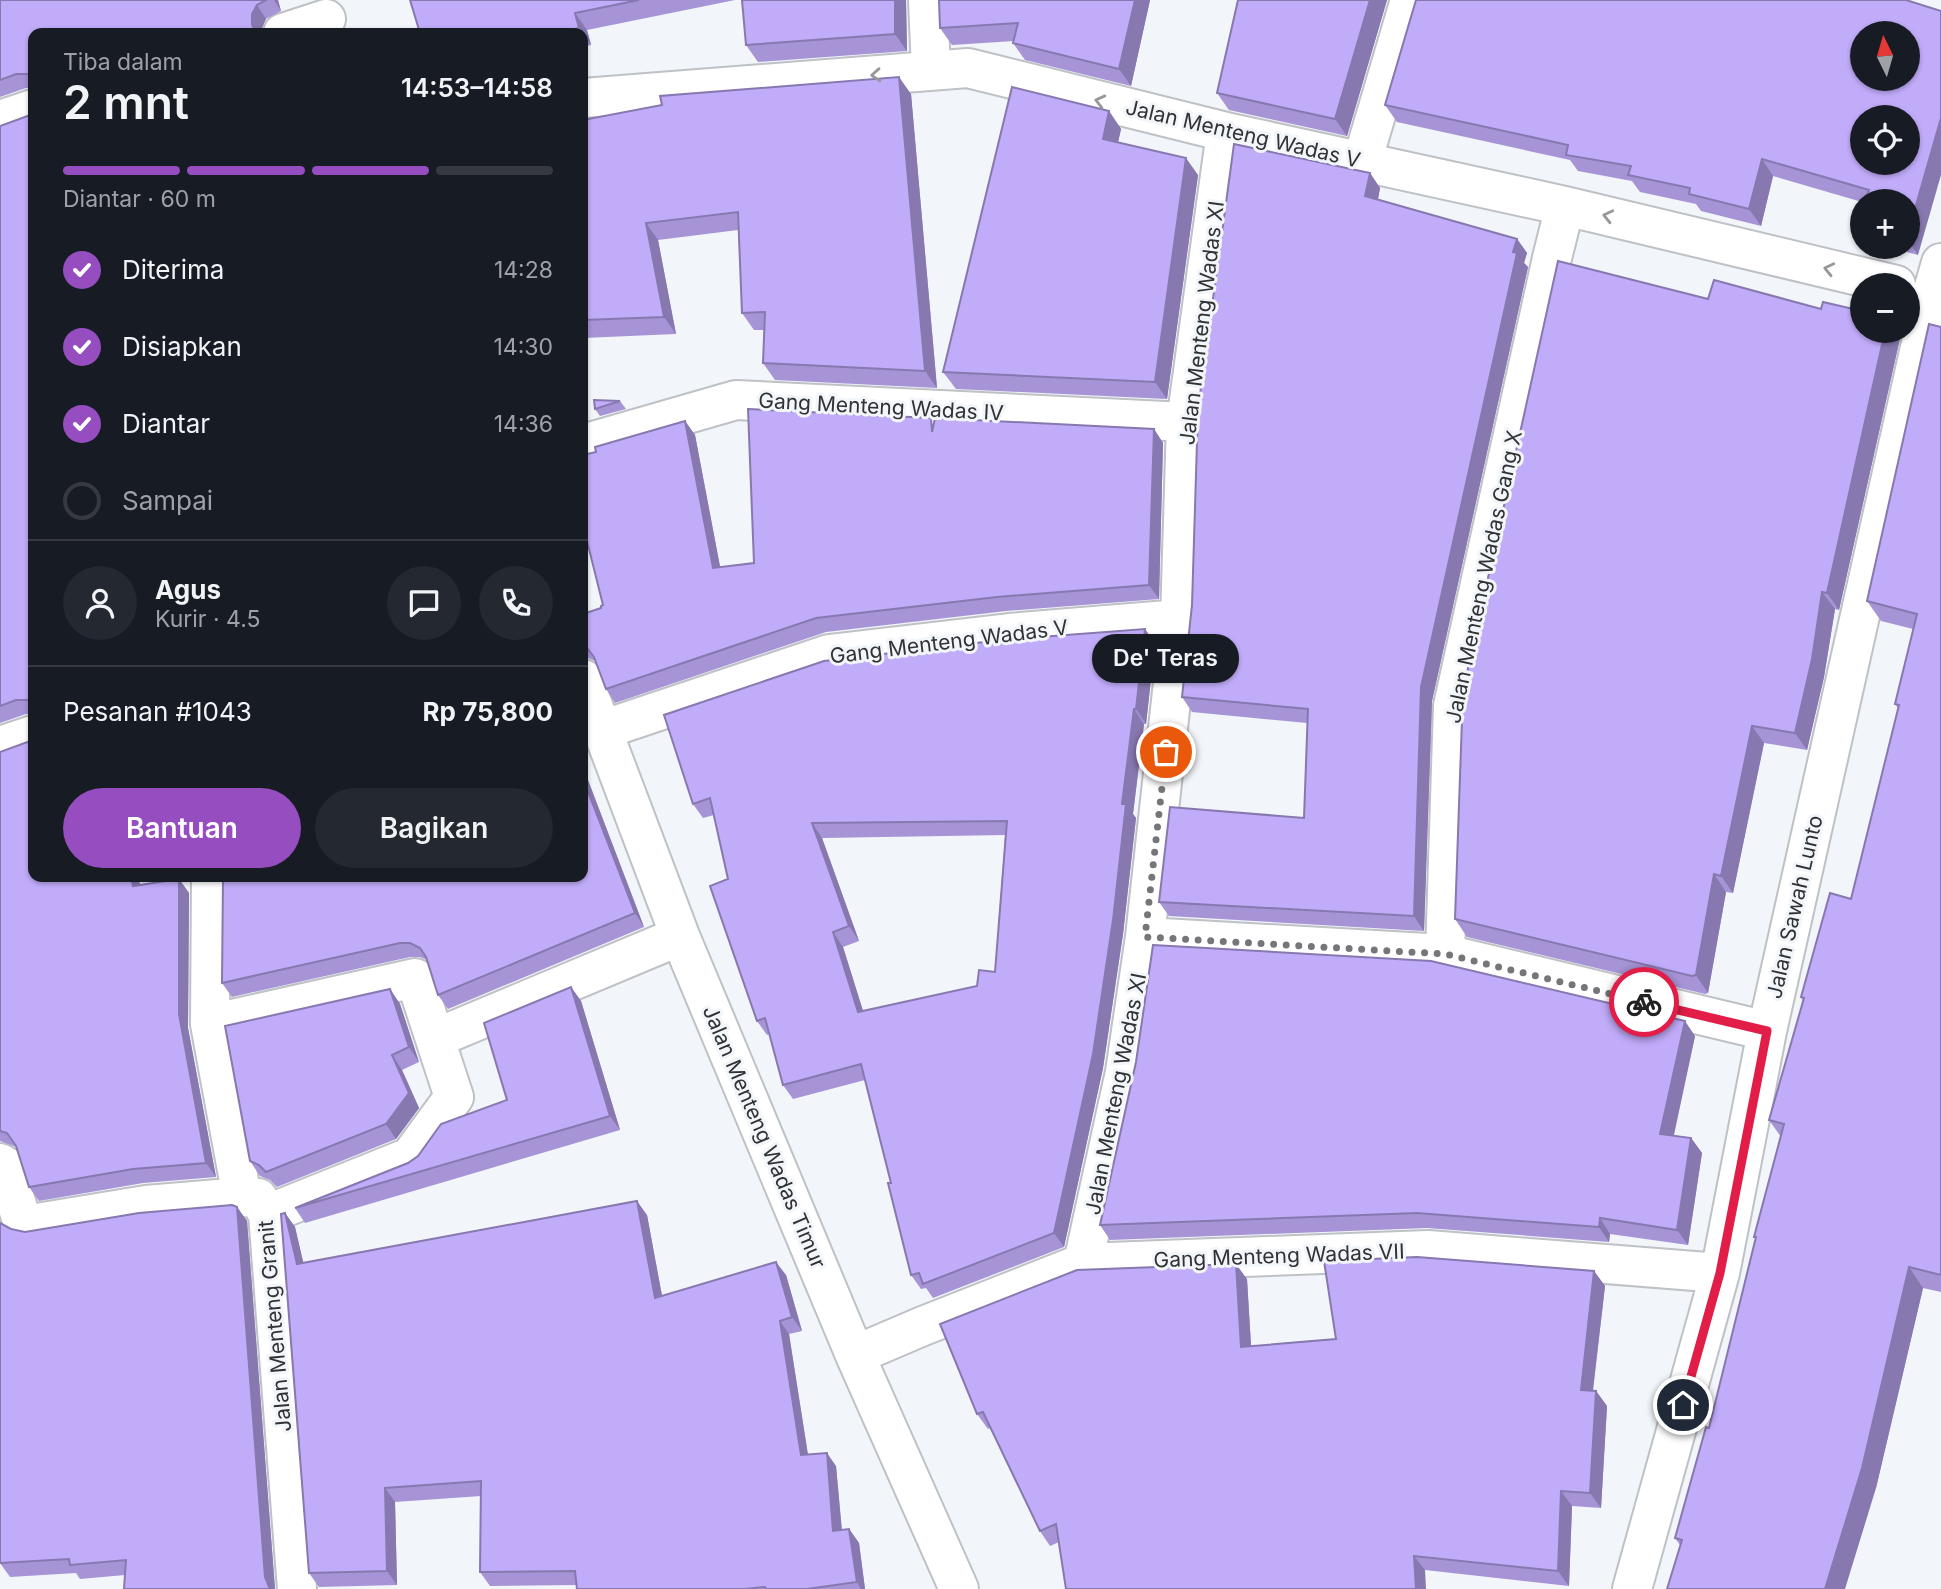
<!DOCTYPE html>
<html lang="id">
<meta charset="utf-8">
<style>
body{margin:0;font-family:Inter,sans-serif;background:#242831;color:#f1f3f6;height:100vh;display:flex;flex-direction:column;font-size:26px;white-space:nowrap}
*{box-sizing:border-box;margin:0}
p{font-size:23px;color:#9ea1a6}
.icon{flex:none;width:38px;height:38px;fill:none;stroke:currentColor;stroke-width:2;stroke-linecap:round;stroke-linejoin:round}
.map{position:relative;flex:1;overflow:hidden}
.drawer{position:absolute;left:28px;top:28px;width:560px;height:854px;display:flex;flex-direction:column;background:#171b24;border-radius:14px;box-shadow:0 2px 5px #0004}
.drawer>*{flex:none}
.needle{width:46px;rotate:355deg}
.controls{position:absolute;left:1850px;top:21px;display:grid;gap:14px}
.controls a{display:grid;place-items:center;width:70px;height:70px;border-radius:50%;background:#171b24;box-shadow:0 2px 5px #0004;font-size:35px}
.pin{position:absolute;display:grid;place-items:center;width:60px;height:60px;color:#fff;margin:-30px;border:4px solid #fff;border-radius:50%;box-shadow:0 2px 7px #0007}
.courier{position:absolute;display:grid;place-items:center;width:70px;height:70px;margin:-35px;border:5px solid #e11d48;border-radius:50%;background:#fff;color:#222;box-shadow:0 2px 9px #0007}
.bubble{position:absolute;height:49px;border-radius:24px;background:#171b24;box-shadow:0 2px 5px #0004;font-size:23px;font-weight:600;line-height:49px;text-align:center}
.summary em{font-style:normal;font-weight:600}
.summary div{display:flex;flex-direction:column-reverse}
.summary{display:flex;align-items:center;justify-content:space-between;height:119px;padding:0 35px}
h1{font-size:46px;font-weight:600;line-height:52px}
.bar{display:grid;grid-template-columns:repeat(4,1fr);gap:10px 7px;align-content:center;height:84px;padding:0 35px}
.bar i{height:9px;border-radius:5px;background:#363941}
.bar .selected{background:#964dc0}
.bar p{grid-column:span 4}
.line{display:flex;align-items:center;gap:18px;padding:0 35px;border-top:2px solid #363941}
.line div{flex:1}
.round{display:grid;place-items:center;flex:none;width:74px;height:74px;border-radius:37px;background:#242831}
ol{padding:0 35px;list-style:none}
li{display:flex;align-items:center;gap:21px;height:77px}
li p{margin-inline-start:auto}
li .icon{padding:7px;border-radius:50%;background:#964dc0;color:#fff;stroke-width:4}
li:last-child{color:#9ea1a6}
li i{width:38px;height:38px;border:4px solid #363941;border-radius:50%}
.button{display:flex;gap:14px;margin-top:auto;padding:14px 35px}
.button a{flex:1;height:80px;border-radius:42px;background:#964dc0;color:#fff;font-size:28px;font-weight:600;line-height:80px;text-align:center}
.button a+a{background:#242831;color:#f1f3f6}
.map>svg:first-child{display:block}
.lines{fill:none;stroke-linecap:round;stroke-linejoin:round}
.minor-casing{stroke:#bec1c5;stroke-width:42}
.minor{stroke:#fff;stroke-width:38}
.wall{fill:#a694d7;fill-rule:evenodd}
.shaded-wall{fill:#8778af}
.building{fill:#c1acfa;stroke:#8778af;stroke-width:2;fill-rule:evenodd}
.oneway{stroke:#98989a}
.done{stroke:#757679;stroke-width:7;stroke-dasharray:0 12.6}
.route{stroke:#e11d48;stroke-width:9}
.labels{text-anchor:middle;stroke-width:6;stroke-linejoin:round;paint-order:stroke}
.street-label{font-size:21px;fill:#313234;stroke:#f2f5f9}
</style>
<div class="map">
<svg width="1941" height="1589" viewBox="0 0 1941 1589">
<rect width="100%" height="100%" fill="#f2f5f9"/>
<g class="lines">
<g class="minor-casing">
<path id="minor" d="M 928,0 L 931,71
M 283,33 L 326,19
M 583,98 L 968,68 L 1226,132 L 1565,206 L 1896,285
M 0,120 L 33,109
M 1362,162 L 1410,0
M 583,444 L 736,400 L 1186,422
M 583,679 L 680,936 L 855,1355 L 959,1589
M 602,730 L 829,654 L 1009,633 L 1180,619
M 0,746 L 33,735
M 1145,937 L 1445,954 L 1767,1031
M 1445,954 L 1453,706 L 1552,258 L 1565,206
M 210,1024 L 211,877
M 436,1038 L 680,936
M 0,1163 L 5,1166 L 21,1218 L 31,1224 L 146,1205 L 242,1197 L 258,1198 L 268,1214 L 297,1589
M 242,1197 L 210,1024 L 415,978 L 454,1097 L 410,1157 L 268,1214
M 1083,1263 L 1125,1072 L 1145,937 L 1180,619 L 1186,422 L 1226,132
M 855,1355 L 923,1326 L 1083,1263 L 1428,1250 L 1720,1273
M 1632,1589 L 1720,1273 L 1767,1031 L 1932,294 L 1941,263"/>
</g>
<use href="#minor" class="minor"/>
</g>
<path class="wall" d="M 0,0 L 278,0 L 281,11 L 266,19 L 262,28 L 262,33 L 33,33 L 33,88 L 26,88 L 0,97 Z
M 410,0 L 735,0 L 587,30 L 591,45 L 583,47 L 583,33 L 420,33 Z
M 906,0 L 907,51 L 758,62 L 746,45 Z
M 1150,0 L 1131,86 L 1025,60 L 1013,43 L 1014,41 L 952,45 L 940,28 Z
M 1238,0 L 1387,0 L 1347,136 L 1229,110 L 1217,93 Z
M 1906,0 L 1918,255 L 1888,247 L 1908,247 L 1908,201 L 1862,202 L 1773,176 L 1761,226 L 1701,211 L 1696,204 L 1640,192 L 1632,181 L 1578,171 L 1570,160 L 1397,122 L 1385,105 Z
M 911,94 L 937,388 L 775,380 L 763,363 L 764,330 L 754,330 L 742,313 L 738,230 L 658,240 L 676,334 L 583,338 L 583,120 Z
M 1109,111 L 1121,129 L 1118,142 L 1198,175 L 1167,399 L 956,389 L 943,372 Z
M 33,114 L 33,714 L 26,714 L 0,723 L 0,126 Z
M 1370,173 L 1380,188 L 1378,199 L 1517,239 L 1527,253 L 1524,263 L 1528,267 L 1432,701 L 1424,931 L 1169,916 L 1159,902 L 1304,818 L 1307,723 L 1192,712 L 1182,697 Z
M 1708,299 L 1901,334 L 1839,610 L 1835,609 L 1824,677 L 1807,750 L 1764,743 L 1733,893 L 1726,892 L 1708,993 L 1705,994 L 1467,937 L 1455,919 Z
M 1941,327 L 1941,1292 L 1923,1288 L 1876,1488 L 1680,1545 L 1675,1538 L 1709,1428 L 1756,1238 L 1754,1237 L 1781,1137 L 1769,1120 L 1803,1001 L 1801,997 L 1851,899 L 1898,708 L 1895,704 L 1913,629 L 1881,621 L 1867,601 Z
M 620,401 L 626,409 L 600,416 L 595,409 Z
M 685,421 L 695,435 L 720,567 L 754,563 L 934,423 L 1154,429 L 1163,443 L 1159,599 L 1006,611 L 826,632 L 615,703 L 606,689 L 595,661 L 586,657 L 583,658 L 583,614 L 601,608 L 603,605 L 596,452 Z
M 1155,643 L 1146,724 L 1144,724 L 1133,814 L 1136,818 L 1123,934 L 1103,1068 L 1064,1247 L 933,1298 L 926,1288 L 921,1289 L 911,1275 L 891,1183 L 865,1080 L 793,1099 L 783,1085 L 769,1034 L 767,1035 L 757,1021 L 714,815 L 703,818 L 693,804 ZM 1005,835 L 995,972 L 977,986 L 863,1011 L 843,947 L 859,941 L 822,838 Z
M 0,752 L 140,885 L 179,879 L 189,893 L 188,1028 L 216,1177 L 143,1183 L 39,1201 L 29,1187 L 16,1147 L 0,1141 Z
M 583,767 L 644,927 L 448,1009 L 438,995 L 427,960 L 420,957 L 410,957 L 232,997 L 222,983 L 247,879 L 583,877 Z
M 571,987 L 581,1001 L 620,1130 L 305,1223 L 295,1208 L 408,1163 L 418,1156 L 507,1100 Z
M 390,989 L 400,1004 L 419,1062 L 402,1070 L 419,1108 L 396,1139 L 277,1187 L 270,1180 L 260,1176 L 250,1161 Z
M 1695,1036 L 1673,1136 L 1691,1138 L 1702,1153 L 1688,1245 L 1610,1234 L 1609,1242 L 1427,1228 L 1110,1240 L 1100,1225 Z
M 237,1207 L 247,1221 L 275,1589 L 124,1589 L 125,1575 L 80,1579 L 76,1573 L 10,1577 L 0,1563 L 11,1229 L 25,1232 Z
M 285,1213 L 295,1227 L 303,1263 L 647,1215 L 662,1296 L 786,1275 L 802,1331 L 789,1334 L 808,1454 L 836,1466 L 842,1530 L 849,1529 L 859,1543 L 865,1589 L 577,1589 L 577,1585 L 490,1586 L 480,1572 L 481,1496 L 395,1502 L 397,1585 L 319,1587 L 309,1573 Z
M 1594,1271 L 1605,1286 L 1593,1391 L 1596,1391 L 1607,1406 L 1601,1508 L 1572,1506 L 1569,1586 L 1425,1570 L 1059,1542 L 1050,1546 L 1040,1531 L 990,1428 L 988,1429 L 977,1414 L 1247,1279 L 1251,1346 L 1336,1339 Z"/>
<path class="shaded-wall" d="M 274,0 L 278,0 L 281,11 Z
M 895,0 L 906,0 L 907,51 L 895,34 Z
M 1135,0 L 1150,0 L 1131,86 L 1119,69 Z
M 1370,0 L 1387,0 L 1347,136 L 1335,119 Z
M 257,5 L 266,19 L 262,28 L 262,33 L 257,33 L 252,25 L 252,14 Z
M 575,13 L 587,30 L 591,45 L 579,28 Z
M 899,77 L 911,94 L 937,388 L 925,371 Z
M 1109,111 L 1121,129 L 1115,156 L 1103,139 Z
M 1941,118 L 1941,175 L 1918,255 L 1908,241 L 1908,233 Z
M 1186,158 L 1198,175 L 1167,399 L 1155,382 Z
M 1762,159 L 1773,176 L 1761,226 L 1749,209 Z
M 1370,173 L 1380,188 L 1376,210 L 1365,196 Z
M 646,223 L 658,240 L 676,334 L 664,317 Z
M 1517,239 L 1527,253 L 1524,263 L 1528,267 L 1432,701 L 1424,931 L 1414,916 L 1421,687 L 1513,252 Z
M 1885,331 L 1898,331 L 1901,334 L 1839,610 L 1827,593 Z
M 685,421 L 695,435 L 723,582 L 713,568 Z
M 1154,429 L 1163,443 L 1159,599 L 1149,585 Z
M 1822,592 L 1835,609 L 1824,677 L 1807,750 L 1795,733 Z
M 1145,629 L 1155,643 L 1146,724 L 1136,709 Z
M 1134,709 L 1144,724 L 1133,814 L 1136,818 L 1123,934 L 1103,1068 L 1064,1247 L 1054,1233 L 1122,804 Z
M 1752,726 L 1764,743 L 1733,893 L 1721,876 Z
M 583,767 L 644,927 L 635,913 L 583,779 Z
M 812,823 L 822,838 L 859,941 L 849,926 Z
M 1714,874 L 1726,892 L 1708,993 L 1696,975 Z
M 131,877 L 139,877 L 142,900 L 133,886 Z
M 179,879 L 189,893 L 188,1028 L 216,1177 L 206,1163 L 179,1014 Z
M 833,932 L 843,947 L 868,1027 L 858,1012 Z
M 571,987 L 581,1001 L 620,1130 L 610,1116 Z
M 390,989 L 400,1004 L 419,1062 L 409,1047 Z
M 1685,1021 L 1695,1036 L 1671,1149 L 1660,1134 Z
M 392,1055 L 402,1070 L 419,1108 L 396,1139 L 386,1124 Z
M 1691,1138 L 1702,1153 L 1688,1245 L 1677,1230 Z
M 637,1201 L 647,1215 L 665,1312 L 655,1298 Z
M 237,1207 L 247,1221 L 275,1589 L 270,1589 L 265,1577 Z
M 285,1213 L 295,1227 L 307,1278 L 297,1264 Z
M 1600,1218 L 1610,1234 L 1609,1242 L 1599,1227 Z
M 776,1262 L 786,1275 L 802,1331 L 792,1317 Z
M 1236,1264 L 1247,1279 L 1252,1362 L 1241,1347 Z
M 1909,1267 L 1923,1288 L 1876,1488 L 1845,1589 L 1825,1589 Z
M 1594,1271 L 1605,1286 L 1591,1405 L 1581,1390 Z
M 780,1321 L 789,1334 L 810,1469 L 801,1455 Z
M 1596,1391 L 1607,1406 L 1601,1508 L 1590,1493 Z
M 827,1453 L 836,1466 L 843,1545 L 833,1531 Z
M 385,1488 L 395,1502 L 397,1585 L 387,1571 Z
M 1561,1491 L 1572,1506 L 1569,1586 L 1558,1571 Z
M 849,1529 L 859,1543 L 865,1589 L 861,1589 L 857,1582 Z
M 1414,1556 L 1425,1570 L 1426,1589 L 1416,1589 Z"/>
<path class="building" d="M 0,0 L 266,0 L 257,5 L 252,14 L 252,25 L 257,33 L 33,33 L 33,77 L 28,74 L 16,74 L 0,80 Z
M 410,0 L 639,0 L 575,13 L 579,28 L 558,33 L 420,33 Z
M 742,0 L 895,0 L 895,34 L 746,45 Z
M 939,0 L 1135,0 L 1119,69 L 1013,43 L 1018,23 L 940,28 Z
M 1238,0 L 1370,0 L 1335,119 L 1217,93 Z
M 1416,0 L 1906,0 L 1941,11 L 1941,118 L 1908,233 L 1908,201 L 1865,201 L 1869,190 L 1762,159 L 1749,209 L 1689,194 L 1690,188 L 1628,175 L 1631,166 L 1566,155 L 1568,145 L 1385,105 ZM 1862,33 L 1908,33 L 1908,79 L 1862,79 ZM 1862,117 L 1908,117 L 1908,163 L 1862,163 Z
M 899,77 L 925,371 L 763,363 L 765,312 L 742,313 L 738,212 L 646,223 L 664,317 L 583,320 L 583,120 L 662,105 L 660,96 Z
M 1012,87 L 1109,111 L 1103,139 L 1186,158 L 1155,382 L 943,372 Z
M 33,114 L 33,703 L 28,700 L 16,700 L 0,706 L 0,126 Z
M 1234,144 L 1370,173 L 1365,196 L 1517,239 L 1513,252 L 1517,253 L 1421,687 L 1414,916 L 1159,902 L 1170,807 L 1304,818 L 1308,709 L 1182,697 L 1192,605 L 1198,409 Z
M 1862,212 L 1862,226 L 1858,225 Z
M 1558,261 L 1708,299 L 1714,280 L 1821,309 L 1823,302 L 1862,311 L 1862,331 L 1885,331 L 1827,593 L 1822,592 L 1812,659 L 1795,733 L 1752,726 L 1721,876 L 1714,874 L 1696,975 L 1692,976 L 1455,919 L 1463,691 Z
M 1929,324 L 1941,327 L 1941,1275 L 1909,1267 L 1862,1468 L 1825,1589 L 1667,1589 L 1682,1540 L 1675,1538 L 1706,1427 L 1709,1428 L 1756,1237 L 1754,1237 L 1784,1124 L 1769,1120 L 1804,998 L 1801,997 L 1830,893 L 1851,899 L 1899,705 L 1895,704 L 1917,614 L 1867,601 Z
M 594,400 L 620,401 L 595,409 Z
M 748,409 L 931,418 L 932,432 L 935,418 L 1154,429 L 1149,585 L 997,597 L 816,618 L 606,689 L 594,657 L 587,648 L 583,646 L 583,614 L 601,608 L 601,606 L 603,605 L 583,525 L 583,455 L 596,452 L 595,447 L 685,421 L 713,568 L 754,563 Z
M 1145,629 L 1136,709 L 1134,709 L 1122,804 L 1126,804 L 1113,920 L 1093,1054 L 1054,1233 L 923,1284 L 919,1273 L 911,1275 L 888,1183 L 891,1183 L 861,1064 L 783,1085 L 765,1018 L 757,1021 L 710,886 L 728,879 L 710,798 L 693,804 L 664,715 L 824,661 L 1001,640 ZM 1007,821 L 995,972 L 979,970 L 977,986 L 858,1012 L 833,932 L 849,926 L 812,823 Z
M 33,740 L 33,877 L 131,877 L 133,886 L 179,879 L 179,1014 L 206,1163 L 133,1169 L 29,1187 L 16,1146 L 7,1133 L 0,1131 L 0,752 Z
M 583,779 L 635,913 L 438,995 L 426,957 L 420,948 L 410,943 L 400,943 L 222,983 L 223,877 L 242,877 L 242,880 L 263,877 L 583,877 Z
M 1153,945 L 1431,961 L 1685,1021 L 1660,1134 L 1691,1138 L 1677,1230 L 1600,1218 L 1599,1227 L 1417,1213 L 1100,1225 L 1136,1062 Z
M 571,987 L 610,1116 L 295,1208 L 408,1163 L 418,1156 L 441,1124 L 507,1100 L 484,1023 Z
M 390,989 L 409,1047 L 392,1055 L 409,1093 L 386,1124 L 266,1172 L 259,1165 L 250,1161 L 225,1026 Z
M 637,1201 L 655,1298 L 776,1262 L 792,1317 L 780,1321 L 801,1455 L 827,1453 L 833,1531 L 849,1529 L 857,1582 L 807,1589 L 766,1589 L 765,1587 L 745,1589 L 577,1589 L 575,1571 L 480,1572 L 481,1481 L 385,1488 L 387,1571 L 309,1573 L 281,1214 L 285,1213 L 297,1264 Z
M 232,1205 L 237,1207 L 265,1577 L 269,1587 L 271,1589 L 124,1589 L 126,1560 L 70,1565 L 69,1559 L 0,1563 L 0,1223 L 11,1229 L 25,1232 L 139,1213 Z
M 1417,1257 L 1594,1271 L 1581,1390 L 1596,1391 L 1590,1493 L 1561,1491 L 1558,1571 L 1414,1556 L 1416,1589 L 1066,1589 L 1056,1524 L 1040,1531 L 983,1412 L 977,1414 L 940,1324 L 1077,1270 L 1236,1264 L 1241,1347 L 1336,1339 L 1324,1261 Z"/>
<defs><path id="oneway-chevron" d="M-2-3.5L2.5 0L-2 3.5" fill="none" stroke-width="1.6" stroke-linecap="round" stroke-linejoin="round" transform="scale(1.75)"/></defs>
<g class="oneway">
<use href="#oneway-chevron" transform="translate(876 75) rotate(176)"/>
<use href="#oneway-chevron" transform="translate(1100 101) rotate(-166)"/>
<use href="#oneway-chevron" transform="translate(1608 216) rotate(-167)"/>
<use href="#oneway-chevron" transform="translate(1829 269) rotate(-167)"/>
</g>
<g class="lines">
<path class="done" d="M 1166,752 L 1145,937 L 1445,954 L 1644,1002"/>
<path class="route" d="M 1644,1002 L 1767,1031 L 1720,1273 L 1683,1405"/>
</g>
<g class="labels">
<g class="street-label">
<text transform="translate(1243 134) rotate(13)" y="7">Jalan Menteng Wadas V</text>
<text transform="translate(1202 323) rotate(-83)" y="7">Jalan Menteng Wadas XI</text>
<text transform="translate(881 407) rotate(3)" y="7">Gang Menteng Wadas IV</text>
<text transform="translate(1484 577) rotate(-78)" y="7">Jalan Menteng Wadas Gang X</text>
<text transform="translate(949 642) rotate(-7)" y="7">Gang Menteng Wadas V</text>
<text transform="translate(1795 907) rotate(-77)" y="7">Jalan Sawah Lunto</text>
<text transform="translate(1116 1094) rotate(-79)" y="7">Jalan Menteng Wadas XI</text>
<text transform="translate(764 1137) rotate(67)" y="7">Jalan Menteng Wadas Timur</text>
<text transform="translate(1279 1256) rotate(-2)" y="7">Gang Menteng Wadas VII</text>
<text transform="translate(275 1326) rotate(-95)" y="7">Jalan Menteng Granit</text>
</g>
</g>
</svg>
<div class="controls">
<a><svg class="needle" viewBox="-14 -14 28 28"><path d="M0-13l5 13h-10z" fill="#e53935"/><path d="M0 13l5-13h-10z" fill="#9ea1a6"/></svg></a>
<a><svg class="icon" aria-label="locate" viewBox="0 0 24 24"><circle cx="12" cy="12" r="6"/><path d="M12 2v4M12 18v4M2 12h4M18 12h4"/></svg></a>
<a>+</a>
<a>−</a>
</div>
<div class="pin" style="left:1166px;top:752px;background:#ea580c"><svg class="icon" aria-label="bag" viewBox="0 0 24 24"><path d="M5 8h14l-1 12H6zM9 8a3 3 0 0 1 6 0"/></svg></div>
<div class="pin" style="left:1683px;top:1405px;background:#1f2937"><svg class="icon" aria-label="home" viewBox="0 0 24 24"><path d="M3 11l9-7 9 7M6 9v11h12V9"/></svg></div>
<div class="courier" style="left:1644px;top:1002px"><svg class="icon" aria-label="bike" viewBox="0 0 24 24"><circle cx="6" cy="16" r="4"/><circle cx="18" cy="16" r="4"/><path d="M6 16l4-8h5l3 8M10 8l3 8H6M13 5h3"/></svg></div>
<div class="bubble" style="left:1092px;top:634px;width:147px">De' Teras</div>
<section class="drawer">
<div class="summary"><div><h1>2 mnt</h1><p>Tiba dalam</p></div><em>14:53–14:58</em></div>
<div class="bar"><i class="selected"></i><i class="selected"></i><i class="selected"></i><i></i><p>Diantar · 60 m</p></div>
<ol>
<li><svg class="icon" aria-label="check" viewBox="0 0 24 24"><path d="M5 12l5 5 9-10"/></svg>Diterima<p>14:28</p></li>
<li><svg class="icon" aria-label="check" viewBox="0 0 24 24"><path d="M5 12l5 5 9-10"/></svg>Disiapkan<p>14:30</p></li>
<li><svg class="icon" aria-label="check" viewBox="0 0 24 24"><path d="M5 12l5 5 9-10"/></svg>Diantar<p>14:36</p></li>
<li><i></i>Sampai</li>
</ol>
<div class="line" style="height:126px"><a class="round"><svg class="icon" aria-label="person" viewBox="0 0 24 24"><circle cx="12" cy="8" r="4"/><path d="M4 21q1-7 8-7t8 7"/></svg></a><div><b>Agus</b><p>Kurir · 4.5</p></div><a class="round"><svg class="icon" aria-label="chat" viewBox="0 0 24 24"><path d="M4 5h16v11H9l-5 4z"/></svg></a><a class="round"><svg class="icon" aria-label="phone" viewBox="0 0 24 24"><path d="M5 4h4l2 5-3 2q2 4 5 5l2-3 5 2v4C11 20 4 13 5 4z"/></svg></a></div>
<div class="line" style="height:91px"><div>Pesanan #1043</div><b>Rp 75,800</b></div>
<div class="button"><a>Bantuan</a><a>Bagikan</a></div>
</section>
</div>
